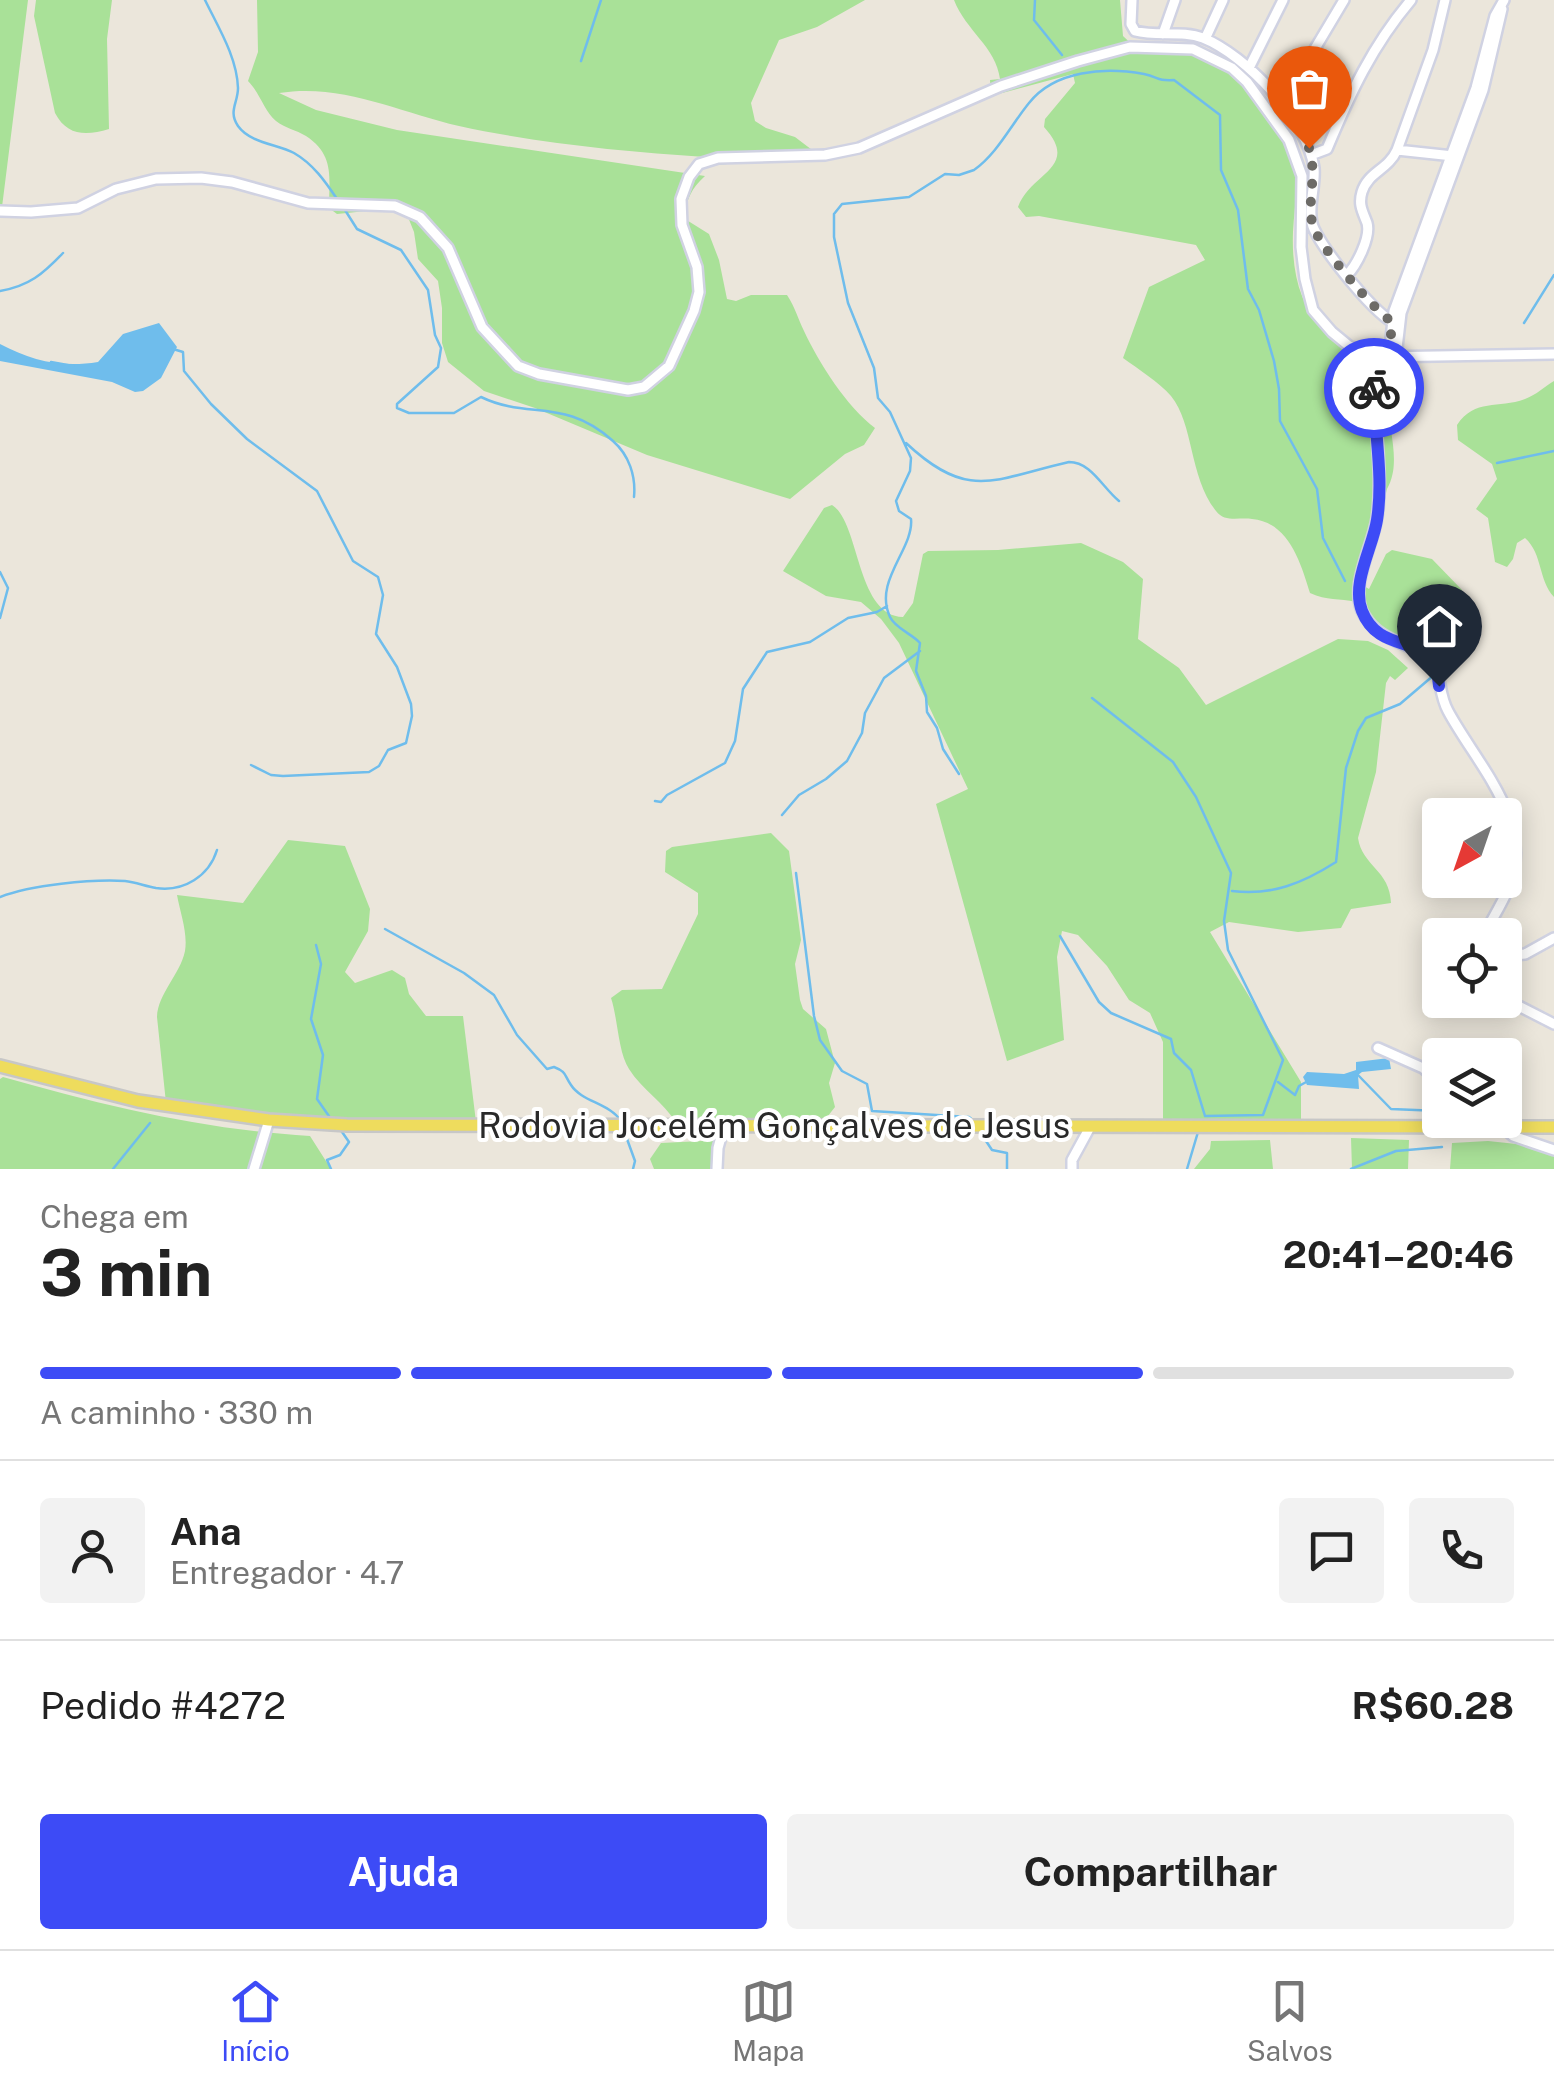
<!DOCTYPE html>
<html lang="pt">
<meta charset="utf-8">
<style>
body{margin:0;font-family:"Public Sans",sans-serif;background:#f2f2f2;color:#222;height:100vh;display:flex;flex-direction:column;font-size:38px;white-space:nowrap}
*{box-sizing:border-box;margin:0}
p{font-size:32px;color:#767676}
.icon{flex:none;width:55px;height:55px;fill:none;stroke:currentColor;stroke-width:2;stroke-linecap:round;stroke-linejoin:round}
.map{position:relative;height:1169px;overflow:hidden}
.sheet{display:flex;flex-direction:column;background:#fff;flex:1}
.sheet>*{flex:none}
.needle{width:65px;rotate:220deg}
.controls{position:absolute;left:1422px;top:798px;display:grid;gap:20px}
.controls a{display:grid;place-items:center;width:100px;height:100px;border-radius:10px;background:#fff;box-shadow:0 5px 25px #0003;font-size:50px}
.pin{position:absolute;display:grid;place-items:center;width:85px;height:85px;color:#fff;margin:-102px -42px;border-radius:50% 50% 50% 0;rotate:-45deg;box-shadow:0 0 10px #0007}
.pin .icon{rotate:45deg}
.courier{position:absolute;display:grid;place-items:center;width:100px;height:100px;margin:-50px;border:8px solid #3d4bf6;border-radius:50%;background:#fff;color:#222;box-shadow:0 2px 12px #0007}
.summary em{font-style:normal;font-weight:700}
.summary div{display:flex;flex-direction:column-reverse}
.summary{display:flex;align-items:center;justify-content:space-between;height:170px;padding:0 40px}
h1{font-size:65px;font-weight:700;line-height:75px}
.bar{display:grid;grid-template-columns:repeat(4,1fr);gap:15px 10px;align-content:center;height:120px;padding:0 40px}
.bar i{height:12px;border-radius:8px;background:#e0e0e0}
.bar .on{background:#3d4bf6}
.bar p{grid-column:span 4}
.line{display:flex;align-items:center;gap:25px;padding:0 40px;border-top:2px solid #e0e0e0}
.line div{flex:1}
.round{display:grid;place-items:center;flex:none;width:105px;height:105px;border-radius:10px;background:#f2f2f2}
.primary-button{display:flex;gap:20px;margin-top:auto;padding:20px 40px}
.primary-button a{flex:1;height:115px;border-radius:10px;background:#3d4bf6;color:#fff;font-size:40px;font-weight:700;line-height:115px;text-align:center}
.primary-button a+a{background:#f2f2f2;color:#222}
.dock{display:flex;justify-content:space-around;align-items:center;height:140px;border-top:2px solid #e0e0e0;background:#fff;font-size:28px;color:#767676}
.dock a{display:grid;justify-items:center;gap:5px}
.dock .on{color:#3d4bf6}
.map>svg:first-child{display:block}
.green{fill:#a9e198}
.water{fill:#6fbdec}
.lines{fill:none;stroke-linecap:round;stroke-linejoin:round}
.stream{stroke:#6fbdec;stroke-width:2.5}
.minor-casing{stroke:#d0d2e2;stroke-width:14}
.major-casing{stroke:#c7c7c7;stroke-width:16}
.minor{stroke:#fff;stroke-width:9}
.major{stroke:#eedc5d;stroke-width:11}
.done{stroke:#6d6b67;stroke-width:10;stroke-dasharray:0 18}
.route{stroke:#3d4bf6;stroke-width:12}
.labels{text-anchor:middle;stroke-width:8;stroke-linejoin:round;paint-order:stroke}
.street-label{font-size:35px;fill:#292929;stroke:#fff}
</style>
<div class="map">
<svg width="1554" height="1169" viewBox="0 0 1554 1169">
<rect width="100%" height="100%" fill="#ebe6db"/>
<path class="green" d="M 0,0 L 28,0 L 1,215 L 0,215 Z
M 36,0 L 112,0 L 107,39 L 109,129 C 86,136 67,136 55,113 L 34,16 Z
M 257,0 L 865,0 L 817,27 L 779,40 L 751,103 L 755,121 L 766,128 L 795,137 L 820,156 L 716,165 L 705,157 C 626,152 536,143 459,126 C 398,112 343,83 279,93 L 316,110 L 397,130 L 705,176 C 692,188 685,200 685,219 L 709,234 L 719,260 L 727,299 L 736,301 L 751,295 L 787,295 C 795,307 798,319 804,331 C 819,363 847,407 875,428 L 864,445 L 845,454 L 790,499 L 647,455 L 535,408 L 484,391 L 448,362 L 442,343 L 442,308 L 438,281 L 418,259 L 414,232 L 408,217 L 386,209 L 337,214 L 329,208 C 329,178 335,155 306,136 C 296,130 285,128 276,121 C 264,111 260,93 248,81 L 258,52 Z
M 954,0 L 1120,0 L 1123,36 L 1141,53 C 1172,51 1211,52 1236,74 C 1248,85 1258,104 1268,118 C 1281,136 1291,149 1295,171 C 1298,192 1294,211 1293,232 C 1290,309 1325,351 1399,367 C 1372,404 1408,452 1387,489 L 1364,586 L 1369,589 L 1386,554 L 1392,550 L 1432,559 L 1462,590 C 1462,622 1444,637 1413,636 C 1404,635 1390,635 1382,629 C 1372,621 1370,605 1356,602 C 1339,598 1327,601 1310,593 C 1301,564 1289,522 1252,519 C 1239,517 1225,523 1216,511 C 1189,477 1194,424 1171,396 C 1159,382 1138,369 1123,358 L 1149,287 L 1205,260 L 1196,245 L 1039,216 L 1026,217 L 1018,207 C 1031,172 1081,168 1044,127 L 1045,119 L 1075,83 L 1073,74 L 991,96 L 990,80 L 1000,79 C 996,47 966,31 954,0 Z
M 1554,381 L 1554,597 C 1538,580 1543,554 1525,538 L 1517,543 L 1513,559 L 1507,567 L 1495,562 L 1488,518 L 1476,509 L 1497,479 L 1492,464 L 1458,440 L 1457,425 C 1475,398 1498,409 1525,399 C 1536,395 1544,387 1554,381 Z
M 832,505 C 860,522 856,616 903,617 L 913,603 L 923,554 L 928,551 L 998,550 L 1081,543 L 1123,562 L 1143,579 L 1138,639 L 1179,668 L 1206,705 L 1338,639 L 1368,641 L 1388,650 L 1408,668 L 1395,680 L 1390,676 L 1386,683 L 1376,772 L 1358,838 C 1362,866 1390,870 1391,903 L 1351,909 L 1341,928 L 1298,932 L 1229,922 L 1210,932 L 1301,1082 L 1301,1121 L 1312,1127 L 1163,1128 L 1163,1042 L 1150,1013 L 1129,1000 L 1107,966 L 1078,935 L 1062,931 L 1057,957 L 1064,1040 L 1007,1061 L 936,804 L 968,789 L 899,643 L 881,619 L 861,602 L 826,596 L 783,571 L 824,508 Z
M 771,833 L 789,851 L 801,940 L 795,964 L 800,1000 L 803,1009 L 826,1029 L 835,1063 L 829,1083 L 835,1107 L 824,1121 L 676,1123 C 664,1102 642,1090 629,1069 C 618,1052 618,1019 611,998 L 622,990 L 662,989 L 698,914 L 698,893 L 665,872 L 666,851 L 672,847 Z
M 288,840 L 345,846 L 370,909 L 368,931 L 345,972 L 355,983 L 392,970 L 405,978 L 409,994 L 426,1016 L 463,1016 L 476,1122 L 341,1126 L 166,1103 L 157,1017 C 158,993 180,975 185,951 C 188,933 180,912 177,895 L 243,903 Z
M 3,1077 C 105,1106 205,1130 310,1136 L 331,1169 L 0,1169 L 0,1079 Z
M 1351,1138 L 1409,1140 L 1408,1169 L 1352,1169 Z
M 722,1140 L 723,1169 L 654,1169 L 650,1159 L 661,1143 Z
M 1270,1140 L 1273,1169 L 1194,1169 L 1210,1149 L 1211,1141 Z
M 1488,1141 L 1554,1148 L 1554,1169 L 1450,1169 L 1452,1143 Z"/>
<path class="water" d="M 159,323 L 177,347 L 161,378 L 143,391 L 135,392 L 112,382 L 0,361 L 0,344 C 32,361 62,368 98,362 L 123,334 Z
M 1389,1058 L 1391,1069 L 1362,1072 L 1358,1075 L 1359,1089 L 1307,1085 L 1303,1077 L 1307,1072 L 1344,1074 L 1356,1070 L 1356,1062 Z"/>
<g class="lines">
<path class="stream" d="M 205,0 C 218,27 237,57 238,88 C 238,103 228,111 238,126 C 250,143 277,144 294,153 C 313,164 325,181 337,199
M 1035,0 L 1034,20 L 1062,55
M 581,61 L 601,0
M 345,210 L 357,229 L 401,250 L 428,290 L 435,335 L 441,348 L 438,367 L 397,404 L 397,408 L 409,413 L 454,413 L 481,397 C 529,420 564,397 613,441 C 629,455 636,476 634,497
M 0,291 C 29,286 43,274 63,253
M 1524,323 L 1554,275
M 173,349 L 183,352 L 184,371 L 211,404 L 247,439 L 317,491 L 353,561 L 378,577 L 383,595 L 376,634 L 397,667 L 411,704 L 412,716 L 406,743 L 388,750 L 379,766 L 369,772 L 283,776 L 271,775 L 251,765
M 51,362 L 73,366
M 906,443 C 969,502 994,479 1069,462 C 1091,462 1102,487 1119,501
M 1497,463 L 1554,451
M 0,572 L 8,588 L 0,618
M 1092,698 L 1173,762 L 1196,797 L 1231,873 L 1224,921 L 1228,950 L 1283,1060 L 1263,1115 L 1205,1116
M 959,774 L 943,749 L 937,728 L 927,712 L 926,696 L 916,671 L 920,643 C 912,634 895,628 890,617 C 873,581 914,549 911,519 L 899,511 L 896,501 L 910,471 L 911,458 L 890,412 L 878,398 L 874,368 L 848,303 L 834,237 L 834,214 L 842,204 L 909,197 L 945,174 L 959,175 L 974,170 C 997,154 1011,125 1029,103 C 1055,70 1105,67 1144,74 C 1159,77 1156,81 1174,80 L 1220,115 L 1221,170 L 1238,210 L 1248,289 L 1259,310 L 1274,361 L 1279,389 L 1280,421 L 1317,489 L 1323,538 L 1345,581
M 655,801 L 661,802 L 667,795 L 725,763 L 735,741 L 743,689 L 767,652 L 810,642 L 848,618 L 877,612 L 887,606
M 782,815 L 799,795 L 826,779 L 847,761 L 862,733 L 865,713 L 884,678 L 920,651
M 796,873 L 814,1016 L 820,1040 L 842,1071 L 867,1084 L 872,1111 L 969,1117 L 974,1121
M 1232,891 C 1272,896 1303,883 1336,862 L 1346,768 L 1358,731 L 1366,718 L 1400,704 L 1434,675
M 0,897 C 31,885 91,879 125,881 C 135,882 145,886 156,888 C 184,892 209,876 217,850
M 385,929 L 464,973 L 494,995 L 517,1035 L 547,1069 L 554,1067 C 567,1072 564,1075 571,1085 C 582,1102 609,1103 621,1121
M 1060,936 L 1099,1002 L 1111,1013 L 1171,1039 L 1174,1053 L 1191,1070 L 1205,1116
M 316,945 L 321,964 L 311,1019 L 323,1055 L 317,1099 L 331,1119
M 1358,1075 L 1391,1109 L 1440,1111
M 1278,1082 L 1295,1095 L 1299,1086 L 1308,1081
M 1505,1112 L 1508,1112
M 623,1128 L 635,1161 L 633,1169
M 980,1132 L 992,1150 L 1007,1153 L 1007,1169
M 113,1169 L 150,1123
M 331,1169 L 327,1160 L 340,1155 L 349,1142 L 340,1129
M 1187,1169 L 1198,1132
M 1351,1169 L 1396,1151 L 1442,1147"/>
<g class="minor-casing">
<path id="minor" d="M 1132,0 L 1131,24 L 1135,31 C 1157,37 1182,30 1203,38 C 1246,55 1308,121 1314,168 C 1316,186 1306,212 1314,229 C 1325,252 1375,316 1398,325
M 1163,34 L 1175,0
M 1205,39 L 1223,0
M 1249,68 L 1283,0
M 1287,111 L 1310,57 L 1344,0
M 1397,150 L 1453,156
M 1311,155 L 1327,149 C 1350,94 1372,46 1411,0
M 0,211 L 31,212 L 78,208 L 116,189 L 156,179 L 201,178 L 232,182 L 308,203 L 395,206 L 420,217 L 448,248 L 482,327 L 518,366 L 539,374 L 628,390 L 644,387 L 669,366 L 694,311 L 699,292 L 697,267 L 682,225 L 681,199 L 689,177 L 699,164 L 718,158 L 825,155 L 859,148 L 1001,86 L 1078,61 L 1130,47 L 1193,49 L 1232,68 L 1247,82 L 1289,140 L 1302,176 L 1301,247 L 1305,279 L 1313,310 L 1332,332 L 1349,346 L 1378,357 L 1554,354
M 1347,275 C 1357,265 1371,237 1367,223 C 1363,212 1358,205 1362,192 C 1368,172 1388,170 1397,150 L 1433,50 L 1445,0
M 1378,357 C 1369,411 1385,464 1377,518 C 1373,546 1348,588 1364,615 C 1382,645 1410,641 1433,660 C 1441,676 1439,695 1448,711 C 1477,765 1535,821 1509,887 C 1502,904 1492,919 1484,935
M 1389,357 L 1394,311 L 1476,88 L 1495,16 L 1504,0
M 1396,357 L 1401,313 L 1483,90 L 1502,9
M 1505,956 L 1525,954 L 1554,938
M 1505,999 L 1554,1024
M 1378,1048 L 1423,1068 L 1440,1083
M 1495,1120 L 1513,1136 L 1554,1150
M 254,1169 L 269,1120
M 717,1169 L 718,1148 L 724,1126
M 1072,1169 L 1072,1160 L 1090,1127"/>
</g>
<g class="major-casing">
<path id="major" d="M 0,1066 L 138,1101 L 269,1120 L 347,1125 L 1554,1127"/>
</g>
<use href="#minor" class="minor"/>
<use href="#major" class="major"/>
</g>
<g class="lines">
<path class="done" d="M 1309,148 C 1318,176 1306,203 1313,226 C 1319,246 1374,310 1392,322 L 1389,358 L 1378,357 L 1374,388"/>
<path class="route" d="M 1374,388 C 1374,432 1384,476 1377,520 C 1373,547 1351,583 1362,611 C 1376,647 1410,639 1431,657 C 1438,664 1438,677 1439,686"/>
</g>
<g class="labels">
<g class="street-label">
<text x="774" y="1138">Rodovia Jocelém Gonçalves de Jesus</text>
</g>
</g>
</svg>
<div class="controls">
<a><svg class="needle" viewBox="-14 -14 28 28"><path d="M0-13l5 13h-10z" fill="#e53935"/><path d="M0 13l5-13h-10z" fill="#767676"/></svg></a>
<a><svg class="icon" aria-label="locate" viewBox="0 0 24 24"><circle cx="12" cy="12" r="6"/><path d="M12 2v4M12 18v4M2 12h4M18 12h4"/></svg></a>
<a><svg class="icon" aria-label="layers" viewBox="0 0 24 24"><path d="M12 4l9 5-9 5-9-5zM3 14l9 5 9-5"/></svg></a>
</div>
<div class="pin" style="left:1309px;top:148px;background:#ea580c"><svg class="icon" aria-label="bag" viewBox="0 0 24 24"><path d="M5 8h14l-1 12H6zM9 8a3 3 0 0 1 6 0"/></svg></div>
<div class="pin" style="left:1439px;top:686px;background:#1f2937"><svg class="icon" aria-label="home" viewBox="0 0 24 24"><path d="M3 11l9-7 9 7M6 9v11h12V9"/></svg></div>
<div class="courier" style="left:1374px;top:388px"><svg class="icon" aria-label="bike" viewBox="0 0 24 24"><circle cx="6" cy="16" r="4"/><circle cx="18" cy="16" r="4"/><path d="M6 16l4-8h5l3 8M10 8l3 8H6M13 5h3"/></svg></div>
</div>
<section class="sheet">
<div class="summary"><div><h1>3 min</h1><p>Chega em</p></div><em>20:41–20:46</em></div>
<div class="bar"><i class="on"></i><i class="on"></i><i class="on"></i><i></i><p>A caminho · 330 m</p></div>
<div class="line" style="height:180px"><a class="round"><svg class="icon" aria-label="person" viewBox="0 0 24 24"><circle cx="12" cy="8" r="4"/><path d="M4 21q1-7 8-7t8 7"/></svg></a><div><b>Ana</b><p>Entregador · 4.7</p></div><a class="round"><svg class="icon" aria-label="chat" viewBox="0 0 24 24"><path d="M4 5h16v11H9l-5 4z"/></svg></a><a class="round"><svg class="icon" aria-label="phone" viewBox="0 0 24 24"><path d="M5 4h4l2 5-3 2q2 4 5 5l2-3 5 2v4C11 20 4 13 5 4z"/></svg></a></div>
<div class="line" style="height:130px"><div>Pedido #4272</div><b>R$60.28</b></div>
<div class="primary-button"><a>Ajuda</a><a>Compartilhar</a></div>
</section>
<nav class="dock">
<a class="on"><svg class="icon" aria-label="home" viewBox="0 0 24 24"><path d="M3 11l9-7 9 7M6 9v11h12V9"/></svg>Início</a>
<a><svg class="icon" aria-label="map" viewBox="0 0 24 24"><path d="M3 6l6-2 6 2 6-2v14l-6 2-6-2-6 2zM9 4v14M15 6v14"/></svg>Mapa</a>
<a><svg class="icon" aria-label="saved" viewBox="0 0 24 24"><path d="M7 4h10v16l-5-4-5 4z"/></svg>Salvos</a>
</nav>
